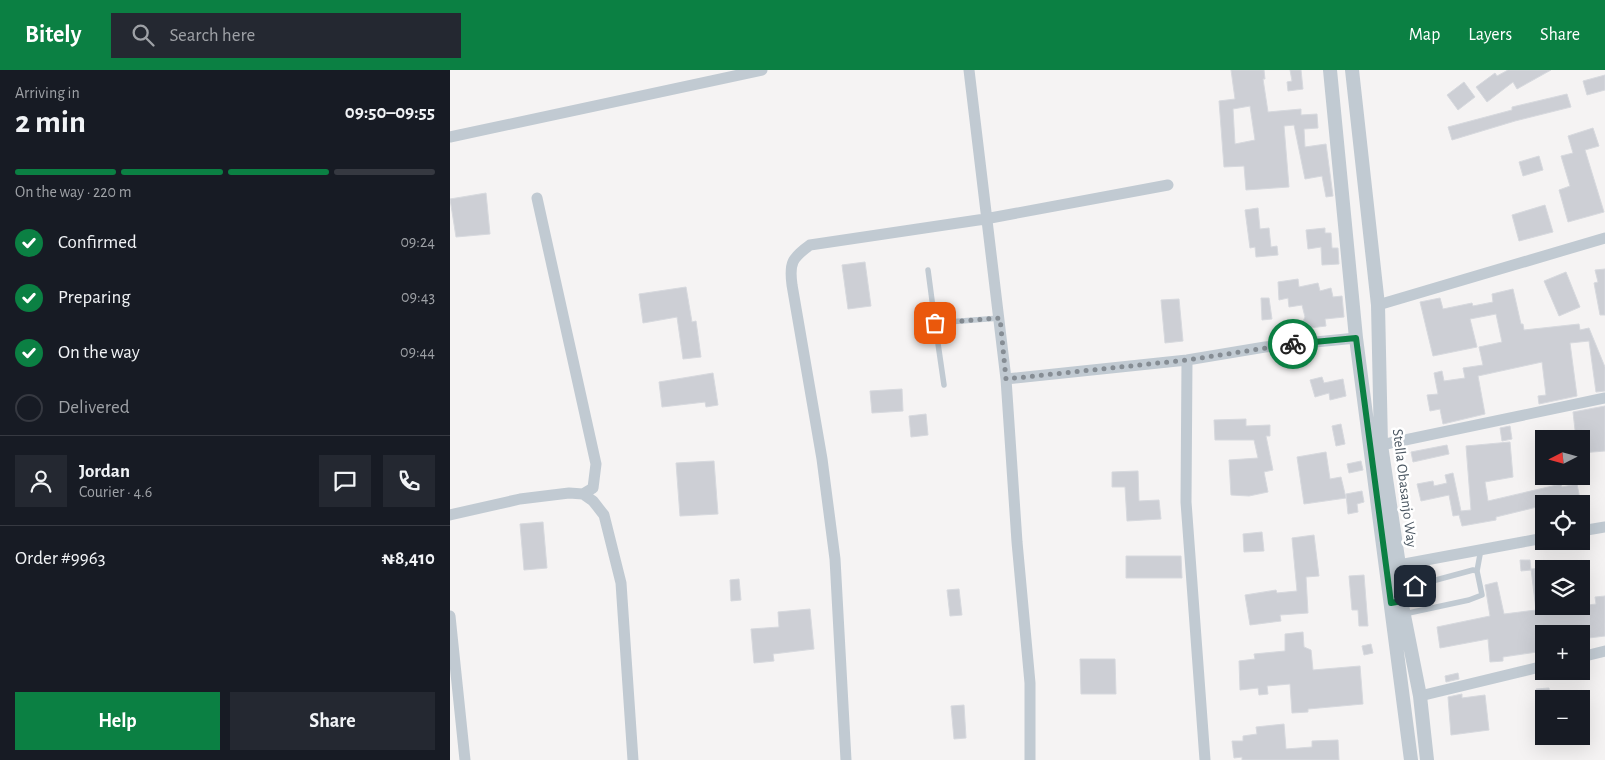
<!DOCTYPE html>
<meta charset="utf-8">
<style>
body{margin:0;font-family:"Alegreya Sans",sans-serif;background:#242831;color:#f1f3f6;height:100vh;display:flex;flex-direction:column;font-size:19px;white-space:nowrap}
*{box-sizing:border-box;margin:0}
p{font-size:16px;color:#9ea1a6}
.icon{flex:none;width:28px;height:28px;fill:none;stroke:currentColor;stroke-width:2;stroke-linecap:round;stroke-linejoin:round}
.map{position:relative;flex:1;overflow:hidden}
.side{display:flex;flex-direction:column;background:#171b24;width:450px}
.side>*{flex:none}
.needle{width:32px;rotate:264deg}
.controls{position:absolute;left:1085px;top:360px;display:grid;gap:10px}
.controls a{display:grid;place-items:center;width:55px;height:55px;border-radius:0px;background:#171b24;box-shadow:0 5px 20px #0002;font-size:25px}
.pin{position:absolute;display:grid;place-items:center;width:42px;height:42px;color:#fff;margin:-21px;border-radius:10px;box-shadow:0 2px 8px #0006}
.courier{position:absolute;display:grid;place-items:center;width:50px;height:50px;margin:-25px;border:4px solid #0b8043;border-radius:50%;background:#fff;color:#222;box-shadow:0 1px 6px #0007}
.summary em{font-style:normal;font-weight:600}
.summary div{display:flex;flex-direction:column-reverse}
.summary{display:flex;align-items:center;justify-content:space-between;height:85px;padding:0 15px}
h1{font-size:32px;font-weight:600;line-height:38px}
.bar{display:grid;grid-template-columns:repeat(4,1fr);gap:8px 5px;align-content:center;height:60px;padding:0 15px}
.bar i{height:6px;border-radius:4px;background:#363941}
.bar .current{background:#0b8043}
.bar p{grid-column:span 4}
.line{display:flex;align-items:center;gap:12px;padding:0 15px;border-top:1px solid #363941}
.line div{flex:1}
.round{display:grid;place-items:center;flex:none;width:52px;height:52px;border-radius:0px;background:#242831}
ol{padding:0 15px;list-style:none}
li{display:flex;align-items:center;gap:15px;height:55px}
li p{margin-inline-start:auto}
li .icon{padding:5px;border-radius:50%;background:#0b8043;color:#fff;stroke-width:4}
li:last-child{color:#9ea1a6}
li i{width:28px;height:28px;border:2px solid #363941;border-radius:50%}
.action{display:flex;gap:10px;margin-top:auto;padding:10px 15px}
.action a{flex:1;height:58px;border-radius:0px;background:#0b8043;color:#fff;font-size:20px;font-weight:600;line-height:58px;text-align:center}
.action a+a{background:#242831;color:#f1f3f6}
header{display:flex;align-items:center;gap:30px;box-sizing:border-box;height:70px;padding:0 25px;background:#0b8043;color:#fff}
header strong{font-size:24px}
nav{display:flex;gap:28px;margin-inline-start:auto;font-size:18px}
.search{width:350px;height:45px;background:#242831;display:flex;align-items:center;gap:12px;box-sizing:border-box;padding:0 18px;border-radius:0px;color:#9ea1a6;font-size:19px}
main{display:flex;flex:1;min-height:0}
.map>svg:first-child{display:block}
.building{fill:#cdcfd5;stroke:#d7d9de;fill-rule:evenodd}
.lines{fill:none;stroke-linecap:round;stroke-linejoin:round}
.service{stroke:#c1cad2;stroke-width:5.5}
.minor{stroke:#c1cad2;stroke-width:11}
.tertiary{stroke:#c1cad2;stroke-width:14}
.done{stroke:#868d94;stroke-width:5;stroke-dasharray:0 9}
.route{stroke:#0b8043;stroke-width:6}
.labels{text-anchor:middle;stroke-width:5;stroke-linejoin:round;paint-order:stroke}
.street-label{font-size:15px;fill:#4a5661;stroke:#fff}
</style>
<header>
<strong>Bitely</strong>
<div class="search"><svg class="icon" aria-label="search" viewBox="0 0 24 24"><circle cx="10" cy="10" r="6"/><path d="M15 15l6 6"/></svg>Search here</div>
<nav><a>Map</a><a>Layers</a><a>Share</a></nav>
</header>
<main>
<section class="side">
<div class="summary"><div><h1>2 min</h1><p>Arriving in</p></div><em>09:50–09:55</em></div>
<div class="bar"><i class="current"></i><i class="current"></i><i class="current"></i><i></i><p>On the way · 220 m</p></div>
<ol>
<li><svg class="icon" aria-label="check" viewBox="0 0 24 24"><path d="M5 12l5 5 9-10"/></svg>Confirmed<p>09:24</p></li>
<li><svg class="icon" aria-label="check" viewBox="0 0 24 24"><path d="M5 12l5 5 9-10"/></svg>Preparing<p>09:43</p></li>
<li><svg class="icon" aria-label="check" viewBox="0 0 24 24"><path d="M5 12l5 5 9-10"/></svg>On the way<p>09:44</p></li>
<li><i></i>Delivered</li>
</ol>
<div class="line" style="height:90px"><a class="round"><svg class="icon" aria-label="person" viewBox="0 0 24 24"><circle cx="12" cy="8" r="4"/><path d="M4 21q1-7 8-7t8 7"/></svg></a><div><b>Jordan</b><p>Courier · 4.6</p></div><a class="round"><svg class="icon" aria-label="chat" viewBox="0 0 24 24"><path d="M4 5h16v11H9l-5 4z"/></svg></a><a class="round"><svg class="icon" aria-label="phone" viewBox="0 0 24 24"><path d="M5 4h4l2 5-3 2q2 4 5 5l2-3 5 2v4C11 20 4 13 5 4z"/></svg></a></div>
<div class="line" style="height:65px"><div>Order #9963</div><b>₦8,410</b></div>
<div class="action"><a>Help</a><a>Share</a></div>
</section>
<div class="map">
<svg width="1155" height="690" viewBox="0 0 1155 690">
<rect width="100%" height="100%" fill="#f5f3f3"/>
<path class="building" d="M 781,0 L 814,0 L 815,9 L 813,9 L 818,42 L 851,39 L 851,45 L 867,44 L 868,58 L 854,59 L 855,77 L 876,74 L 883,126 L 876,127 L 872,106 L 855,109 L 844,55 L 834,56 L 839,117 L 796,120 L 794,96 L 774,97 L 769,31 L 785,29 ZM 800,36 L 805,70 L 785,74 L 783,39 Z
M 840,0 L 851,0 L 853,19 L 838,21 L 837,12 L 842,11 Z
M 1058,0 L 1101,0 L 1067,19 L 1063,12 L 1037,32 L 1026,17 L 1045,3 L 1047,6 Z
M 1155,5 L 1155,20 L 1137,25 L 1133,11 Z
M 1014,12 L 1025,27 L 1008,40 L 997,25 Z
M 1117,24 L 1121,37 L 1065,51 L 1002,70 L 998,57 L 1062,40 L 1062,37 Z
M 1143,58 L 1149,76 L 1135,80 L 1154,142 L 1118,152 L 1109,120 L 1120,116 L 1111,86 L 1123,83 L 1118,66 Z
M 1089,86 L 1093,100 L 1073,106 L 1069,92 Z
M 36,123 L 40,164 L 6,167 L 0,129 Z
M 1095,135 L 1103,162 L 1069,171 L 1062,145 Z
M 808,138 L 810,159 L 819,158 L 821,177 L 827,176 L 828,185 L 806,187 L 805,177 L 800,178 L 795,140 Z
M 875,158 L 875,163 L 881,163 L 882,178 L 888,178 L 889,194 L 872,195 L 871,177 L 858,179 L 856,160 Z
M 415,192 L 421,236 L 398,239 L 392,195 Z
M 1155,199 L 1155,245 L 1150,245 L 1144,213 L 1148,212 L 1145,200 Z
M 1116,202 L 1130,237 L 1109,246 L 1094,211 Z
M 848,209 L 849,217 L 868,213 L 870,221 L 881,218 L 883,227 L 892,226 L 894,247 L 875,249 L 876,256 L 860,258 L 858,262 L 850,258 L 855,247 L 852,235 L 839,237 L 838,228 L 829,230 L 828,212 Z
M 236,217 L 242,252 L 246,251 L 251,287 L 233,289 L 227,247 L 193,253 L 189,224 Z
M 1063,219 L 1071,254 L 1073,254 L 1074,260 L 1129,254 L 1130,260 L 1139,258 L 1155,297 L 1155,321 L 1146,322 L 1139,271 L 1120,273 L 1127,326 L 1089,334 L 1088,326 L 1096,325 L 1092,292 L 1028,306 L 1035,344 L 993,354 L 990,339 L 980,341 L 977,325 L 988,324 L 984,303 L 992,301 L 994,311 L 1015,308 L 1013,298 L 1033,295 L 1029,277 L 1052,272 L 1046,244 L 1020,249 L 1027,277 L 983,286 L 970,232 L 990,228 L 993,239 L 1022,233 L 1023,236 L 1043,232 L 1042,224 Z
M 811,228 L 819,228 L 822,249 L 812,250 Z
M 729,229 L 733,271 L 715,273 L 711,230 Z
M 263,303 L 268,335 L 256,337 L 255,332 L 212,337 L 209,312 Z
M 872,307 L 874,313 L 893,309 L 896,326 L 880,330 L 879,323 L 865,327 L 860,310 Z
M 452,319 L 453,341 L 422,343 L 420,321 Z
M 1155,336 L 1155,381 L 1131,383 L 1131,369 L 1126,369 L 1123,342 Z
M 476,344 L 478,365 L 461,367 L 459,346 Z
M 796,349 L 796,356 L 820,355 L 820,366 L 816,366 L 823,400 L 814,402 L 818,422 L 799,426 L 781,425 L 779,390 L 808,388 L 804,370 L 765,370 L 764,350 Z
M 891,354 L 895,374 L 886,376 L 882,356 Z
M 1060,356 L 1062,369 L 1052,371 L 1050,358 Z
M 1060,372 L 1063,407 L 1035,412 L 1038,431 L 1111,414 L 1112,417 L 1127,414 L 1131,434 L 1086,434 L 1087,437 L 1046,447 L 1046,450 L 1012,456 L 1009,445 L 1003,446 L 999,425 L 971,431 L 967,414 L 983,411 L 984,416 L 997,413 L 995,405 L 1003,403 L 1011,441 L 1021,440 L 1016,376 Z
M 997,375 L 999,384 L 963,392 L 961,382 Z
M 876,382 L 880,409 L 891,407 L 896,428 L 854,434 L 847,387 Z
M 264,391 L 268,444 L 230,446 L 226,393 Z
M 911,391 L 913,400 L 899,403 L 897,394 Z
M 688,401 L 689,431 L 709,430 L 711,449 L 677,451 L 675,417 L 662,417 L 662,402 Z
M 912,421 L 914,432 L 907,434 L 908,442 L 898,444 L 896,424 Z
M 93,452 L 97,498 L 74,500 L 70,454 Z
M 812,462 L 814,481 L 794,482 L 793,464 Z
M 864,465 L 869,506 L 856,507 L 858,543 L 830,545 L 831,551 L 800,555 L 795,525 L 826,520 L 827,523 L 847,521 L 842,468 Z
M 676,486 L 731,486 L 732,508 L 676,508 Z
M 1070,490 L 1080,490 L 1081,500 L 1071,501 Z
M 1094,498 L 1094,538 L 1098,537 L 1098,540 L 1146,534 L 1145,527 L 1155,526 L 1155,566 L 1131,569 L 1131,564 L 1125,564 L 1124,558 L 1102,561 L 1102,564 L 1094,564 L 1094,574 L 1087,576 L 1087,582 L 1053,587 L 1053,591 L 1040,592 L 1038,569 L 990,578 L 987,557 L 1040,546 L 1035,515 L 1047,512 L 1054,544 L 1086,540 L 1081,499 Z
M 914,505 L 918,556 L 909,556 L 908,540 L 902,540 L 899,506 Z
M 289,509 L 291,530 L 281,531 L 280,510 Z
M 509,519 L 512,545 L 500,546 L 497,520 Z
M 360,539 L 364,579 L 323,584 L 324,591 L 304,593 L 301,559 L 329,557 L 328,542 Z
M 853,562 L 854,577 L 861,580 L 863,600 L 910,596 L 913,634 L 858,639 L 858,642 L 842,643 L 840,614 L 817,616 L 818,624 L 809,625 L 808,618 L 790,620 L 789,591 L 805,589 L 804,584 L 835,581 L 835,564 Z
M 921,574 L 923,583 L 914,585 L 912,576 Z
M 630,589 L 665,589 L 666,624 L 631,624 Z
M 1008,603 L 1009,609 L 996,612 L 995,606 Z
M 1099,618 L 1101,629 L 1087,629 L 1086,619 Z
M 1012,624 L 1012,628 L 1035,625 L 1039,660 L 1001,665 L 998,627 Z
M 514,635 L 516,668 L 504,669 L 501,636 Z
M 834,654 L 836,679 L 862,677 L 862,671 L 888,670 L 889,690 L 792,690 L 792,687 L 784,688 L 782,671 L 793,671 L 793,666 L 807,664 L 806,657 Z"/>
<g class="lines">
<path class="service" d="M 478,200 L 485,253 L 550,248
M 485,253 L 494,315
M 1027,501 L 1031,479
M 949,520 L 1023,500 L 1027,501 L 1032,525 L 1019,530 L 954,544"/>
<path class="minor" d="M 519,0 L 556,309 L 567,472 L 580,613 L 580,690
M 0,67 L 312,0
M 87,128 L 146,394 L 143,418 L 133,424
M 928,235 L 1155,168
M 737,290 L 736,432 L 755,690
M 556,309 L 737,290 L 815,277 L 906,268
M 931,375 L 1155,328
M 0,445 L 70,429 L 119,423 L 133,424 L 143,431 L 154,445 L 171,513 L 183,690
M 1131,461 L 1155,457
M 949,495 L 1094,468
M 0,546 L 15,690
M 1131,587 L 1155,581
M 970,626 L 1094,596
M 396,690 L 385,489 L 372,389 L 342,215 C 339,193 342,188 360,175 L 535,149 L 718,115"/>
<path class="tertiary" d="M 880,0 L 906,268 L 961,690
M 902,0 L 928,235 L 931,375 L 949,495 L 949,520 L 970,626 L 977,690"/>
</g>
<g class="lines">
<path class="done" d="M 485,253 L 550,248 L 556,309 L 737,290 L 843,274"/>
<path class="route" d="M 843,274 L 906,268 L 941,533 L 952,531 L 949,520 L 965,516"/>
</g>
<g class="labels">
<g class="street-label">
<text transform="translate(955 418) rotate(83)" y="5">Stella Obasanjo Way</text>
</g>
</g>
</svg>
<div class="controls">
<a><svg class="needle" viewBox="-14 -14 28 28"><path d="M0-13l5 13h-10z" fill="#e53935"/><path d="M0 13l5-13h-10z" fill="#9ea1a6"/></svg></a>
<a><svg class="icon" aria-label="locate" viewBox="0 0 24 24"><circle cx="12" cy="12" r="6"/><path d="M12 2v4M12 18v4M2 12h4M18 12h4"/></svg></a>
<a><svg class="icon" aria-label="layers" viewBox="0 0 24 24"><path d="M12 4l9 5-9 5-9-5zM3 14l9 5 9-5"/></svg></a>
<a>+</a>
<a>−</a>
</div>
<div class="pin" style="left:485px;top:253px;background:#ea580c"><svg class="icon" aria-label="bag" viewBox="0 0 24 24"><path d="M5 8h14l-1 12H6zM9 8a3 3 0 0 1 6 0"/></svg></div>
<div class="pin" style="left:965px;top:516px;background:#1f2937"><svg class="icon" aria-label="home" viewBox="0 0 24 24"><path d="M3 11l9-7 9 7M6 9v11h12V9"/></svg></div>
<div class="courier" style="left:843px;top:274px"><svg class="icon" aria-label="bike" viewBox="0 0 24 24"><circle cx="6" cy="16" r="4"/><circle cx="18" cy="16" r="4"/><path d="M6 16l4-8h5l3 8M10 8l3 8H6M13 5h3"/></svg></div>
</div>
</main>
